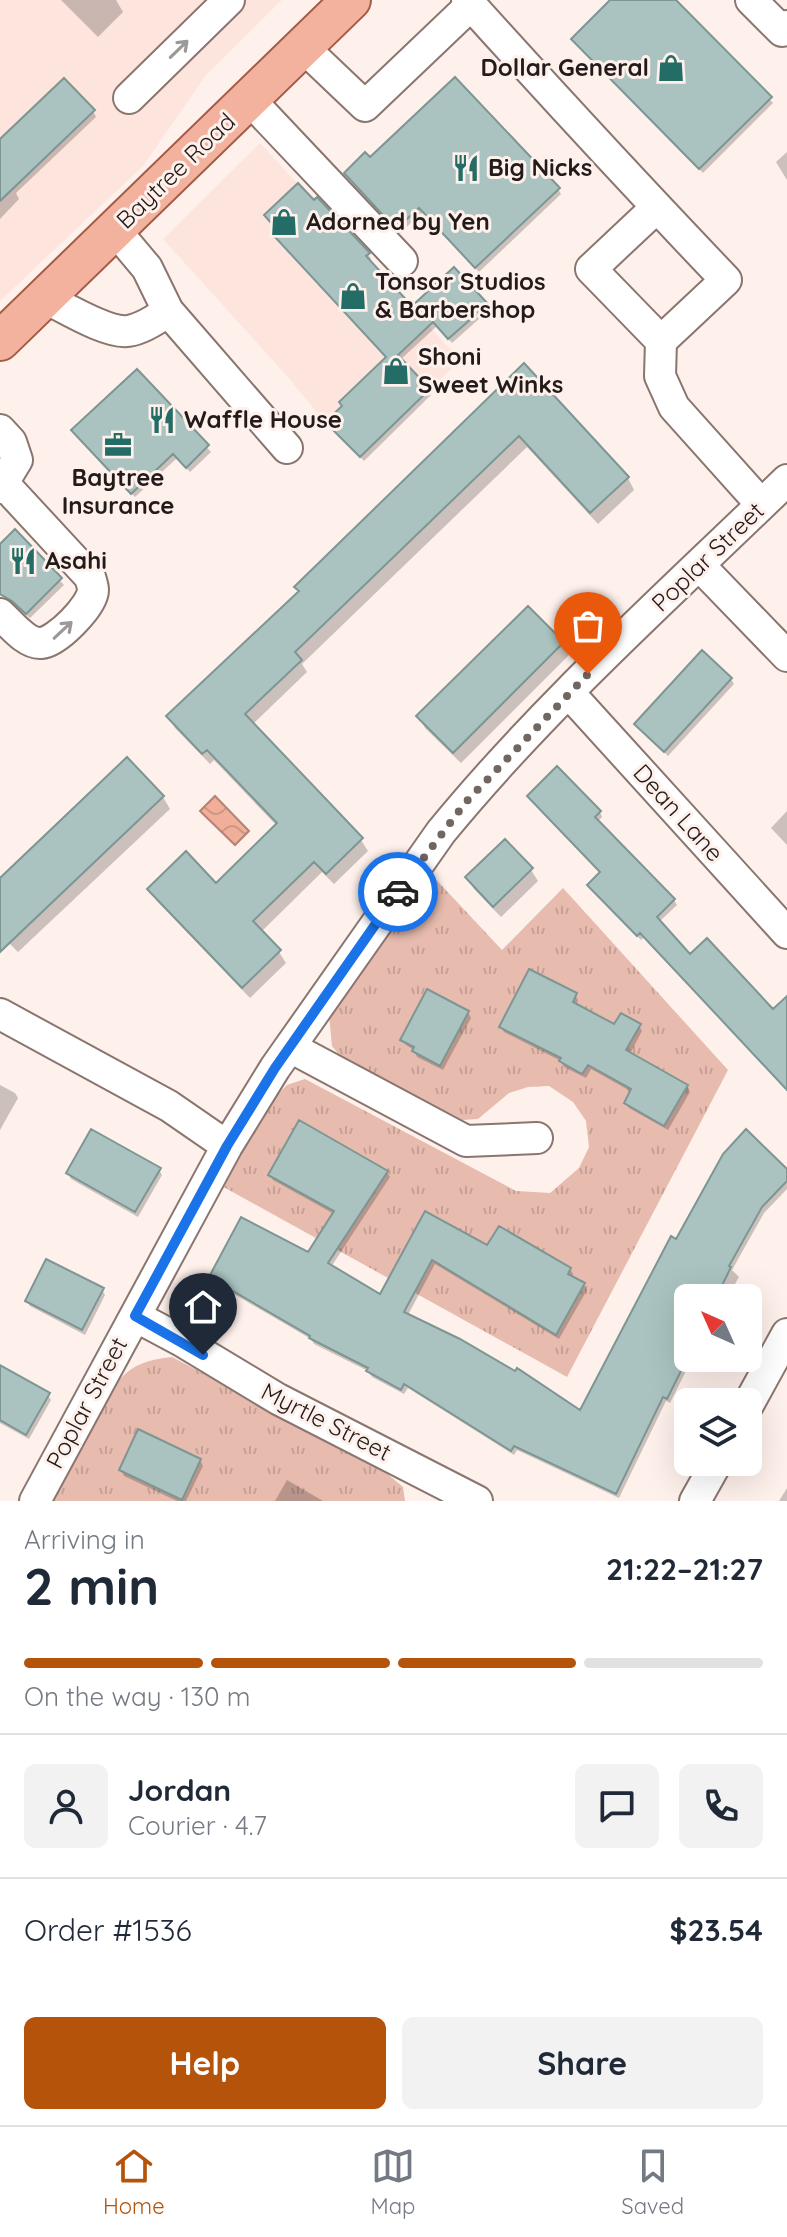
<!DOCTYPE html>
<meta charset="utf-8">
<style>
body{margin:0;font-family:Quicksand,sans-serif;background:#f2f2f3;color:#1f2937;height:100vh;display:flex;flex-direction:column;font-size:30px;white-space:nowrap}
*{box-sizing:border-box;margin:0}
p{font-size:26px;color:#747a83}
.icon{flex:none;width:44px;height:44px;fill:none;stroke:currentColor;stroke-width:2;stroke-linecap:round;stroke-linejoin:round}
.map{position:relative;height:1501px;overflow:hidden}
.panel{display:flex;flex-direction:column;background:#fff;flex:1}
.panel>*{flex:none}
.needle{width:52px;rotate:315deg}
.fabs{position:absolute;left:674px;top:1284px;display:grid;gap:16px}
.fabs a{display:grid;place-items:center;width:88px;height:88px;border-radius:12px;background:#fff;box-shadow:0 8px 32px #0002;font-size:40px}
.pin{position:absolute;display:grid;place-items:center;width:68px;height:68px;color:#fff;margin:-82px -34px;border-radius:50% 50% 50% 0;rotate:-45deg;box-shadow:0 0 8px #0007}
.pin .icon{rotate:45deg}
.courier{position:absolute;display:grid;place-items:center;width:80px;height:80px;margin:-40px;border:6px solid #1a73e8;border-radius:50%;background:#fff;color:#222;box-shadow:0 2px 10px #0007}
.overview em{font-style:normal;font-weight:700}
.overview div{display:flex;flex-direction:column-reverse}
.overview{display:flex;align-items:center;justify-content:space-between;height:136px;padding:0 24px}
h1{font-size:52px;font-weight:700;line-height:60px}
.bar{display:grid;grid-template-columns:repeat(4,1fr);gap:12px 8px;align-content:center;height:96px;padding:0 24px}
.bar i{height:10px;border-radius:6px;background:#e0e1e3}
.bar .active{background:#b45309}
.bar p{grid-column:span 4}
.line{display:flex;align-items:center;gap:20px;padding:0 24px;border-top:2px solid #e0e1e3}
.line div{flex:1}
.round{display:grid;place-items:center;flex:none;width:84px;height:84px;border-radius:12px;background:#f2f2f3}
.action{display:flex;gap:16px;margin-top:auto;padding:16px 24px}
.action a{flex:1;height:92px;border-radius:12px;background:#b45309;color:#fff;font-size:32px;font-weight:700;line-height:92px;text-align:center}
.action a+a{background:#f2f2f3;color:#1f2937}
.tab-bar{display:flex;justify-content:space-around;align-items:center;height:112px;border-top:2px solid #e0e1e3;background:#fff;font-size:22px;color:#747a83}
.tab-bar a{display:grid;justify-items:center;gap:4px}
.tab-bar .active{color:#b45309}
.map>svg:first-child{display:block}
.built{fill:#fde4dc}
.grass{fill:url(#grass-tufts)}
.water{fill:url(#water-waves);stroke:#b38373;stroke-width:2}
.shadow{fill:#0003}
.building{fill:#aac3c0;stroke:#7e9693;stroke-width:2}
.lines{fill:none;stroke-linecap:round;stroke-linejoin:round}
.minor-casing{stroke:#8a756f;stroke-width:34}
.major-casing{stroke:#a45b46;stroke-width:42}
.minor{stroke:#fff;stroke-width:30}
.major{stroke:#f2b29e;stroke-width:38}
.oneway{stroke:#9c9898}
.done{stroke:#706662;stroke-width:8;stroke-dasharray:0 14.4}
.route{stroke:#1a73e8;stroke-width:10}
.labels{text-anchor:middle;stroke-width:6;stroke-linejoin:round;paint-order:stroke}
.poi-label{font-size:24px;font-weight:bold;fill:#231b19;stroke:#fef0eb;text-anchor:start}
.street-label{font-size:24px;fill:#231b19;stroke:#fef0eb}
</style>
<div class="map">
<svg width="787" height="1501" viewBox="0 0 787 1501">
<defs>
<pattern id="grass-tufts" width="24" height="20" patternUnits="userSpaceOnUse" patternTransform="scale(2)"><rect width="24" height="20" fill="#e7bbae"/><path d="M3 7l-1-3M5 7V3M7 7l1-3M15 17l-1-3M17 17v-4M19 17l1-3" fill="none" stroke="#c6a095"/></pattern>
<pattern id="water-waves" width="16" height="10" patternUnits="userSpaceOnUse" patternTransform="scale(2)"><rect width="16" height="10" fill="#f1af9a"/><path d="M0 5q4-4 8 0t8 0" fill="none" stroke="#ce9684"/></pattern>
</defs>
<rect width="100%" height="100%" fill="#fef0eb"/>
<path class="built" d="M 0,0 L 282,0 L 206,75 L 143,166 L 0,301 Z
M 260,143 L 460,360 L 360,457 L 325,422 L 287,376 L 163,239 Z"/>
<path class="grass" d="M 429,872 L 502,950 L 563,888 L 728,1070 L 567,1377 L 220,1185 L 264,1108 L 287,1085 L 305,1079 L 516,1191 L 550,1193 L 579,1168 L 589,1147 L 586,1121 L 573,1102 L 549,1086 L 528,1087 L 509,1093 L 478,1119 L 463,1120 L 340,1056 L 332,1046 L 329,1015 Z
M 172,1357 L 378,1466 L 403,1487 L 405,1501 L 52,1501 C 70,1468 100,1397 125,1374 C 138,1362 155,1359 172,1357 Z"/>
<path class="water" d="M 215,796 L 249,831 L 235,845 L 200,811 Z"/>
<path class="shadow" d="M 61,0 L 116,0 L 123,12 L 98,37 Z
M 613,0 L 673,0 L 773,103 L 703,173 L 573,40 Z
M 93,111 L 96,117 L 16,193 L 19,199 L 0,219 L 0,154 Z
M 787,152 L 787,180 L 776,162 Z
M 370,160 L 558,189 L 561,194 L 479,272 L 423,212 L 400,233 L 349,178 Z
M 266,216 L 368,254 L 371,259 L 368,262 L 412,309 L 486,305 L 489,310 L 452,343 L 437,326 L 400,360 L 431,395 L 364,461 L 327,422 L 388,359 L 280,243 L 277,238 L 282,234 Z
M 524,366 L 628,478 L 634,490 L 598,524 L 527,447 L 302,664 L 307,672 L 252,725 L 361,840 L 368,851 L 334,884 L 322,872 L 261,932 L 279,952 L 286,963 L 250,998 L 156,900 L 150,889 L 216,886 L 277,826 L 214,760 L 210,764 L 175,728 L 169,717 L 300,593 Z
M 137,372 L 211,452 L 190,472 L 177,458 L 135,497 L 73,431 Z
M 15,532 L 64,585 L 30,618 L 0,594 L 0,547 Z
M 528,609 L 562,644 L 569,655 L 461,763 L 425,728 L 419,716 Z
M 731,679 L 734,684 L 668,756 L 636,724 Z
M 529,796 L 600,812 L 602,817 L 597,822 L 674,900 L 677,905 L 659,922 L 690,956 L 773,1012 L 787,1011 L 787,1090 L 644,937 L 641,940 L 592,890 L 602,873 Z
M 163,797 L 170,809 L 18,952 L 0,934 L 0,881 Z
M 787,811 L 787,845 L 771,828 Z
M 505,842 L 531,870 L 538,881 L 501,917 L 474,889 L 468,878 Z
M 575,995 L 578,1000 L 576,1006 L 615,1027 L 639,1026 L 642,1031 L 630,1054 L 687,1086 L 690,1092 L 668,1130 L 629,1108 L 626,1103 L 632,1092 L 591,1069 L 586,1078 L 564,1067 L 561,1061 L 504,1032 L 501,1027 Z
M 468,1012 L 471,1018 L 443,1070 L 417,1057 L 414,1050 L 406,1045 L 402,1040 Z
M 0,1085 L 15,1093 L 18,1098 L 0,1130 Z
M 159,1170 L 162,1175 L 138,1217 L 71,1179 L 68,1173 Z
M 387,1172 L 390,1177 L 331,1267 L 381,1297 L 425,1214 L 488,1248 L 570,1269 L 573,1274 L 571,1278 L 584,1285 L 587,1290 L 559,1339 L 435,1264 L 408,1315 L 581,1413 L 677,1241 L 787,1172 L 787,1189 L 764,1213 L 732,1270 L 739,1277 L 727,1298 L 688,1298 L 688,1358 L 691,1358 L 686,1366 L 687,1369 L 670,1403 L 666,1401 L 619,1498 L 517,1450 L 514,1455 L 408,1388 L 404,1394 L 372,1377 L 368,1371 L 314,1344 L 311,1339 L 215,1283 L 212,1277 L 308,1255 L 334,1214 L 273,1180 L 270,1175 Z
M 102,1290 L 105,1295 L 85,1335 L 30,1306 L 27,1301 Z
M 0,1370 L 48,1395 L 51,1400 L 29,1439 L 0,1423 Z
M 200,1460 L 203,1466 L 186,1501 L 177,1501 L 124,1476 L 121,1470 Z
M 287,1480 L 323,1501 L 275,1501 Z
M 787,1488 L 787,1501 L 779,1501 Z"/>
<path class="building" d="M 610,0 L 676,0 L 772,97 L 699,169 L 571,39 Z
M 455,77 L 560,188 L 475,268 L 419,208 L 396,229 L 344,173 L 365,152 L 370,157 Z
M 64,78 L 95,110 L 0,201 L 0,139 Z
M 298,183 L 314,200 L 317,197 L 370,253 L 366,256 L 412,306 L 454,267 L 488,304 L 448,339 L 433,322 L 398,355 L 430,389 L 360,457 L 325,422 L 342,406 L 339,402 L 386,357 L 275,237 L 280,233 L 264,215 Z
M 524,363 L 629,477 L 590,513 L 519,436 L 295,652 L 302,660 L 245,714 L 363,838 L 326,874 L 314,862 L 253,921 L 281,950 L 242,988 L 147,889 L 186,851 L 216,883 L 277,823 L 207,750 L 202,754 L 166,716 L 299,591 L 294,587 Z
M 137,369 L 209,445 L 186,468 L 173,454 L 131,494 L 71,430 Z
M 15,529 L 62,578 L 26,614 L 12,601 L 0,594 L 0,544 Z
M 528,606 L 564,642 L 453,753 L 416,716 Z
M 702,650 L 732,678 L 664,752 L 634,724 Z
M 127,757 L 164,796 L 0,952 L 0,878 Z
M 557,766 L 601,811 L 595,817 L 675,899 L 657,917 L 690,954 L 707,938 L 773,1009 L 787,996 L 787,1090 L 640,933 L 637,936 L 587,885 L 600,872 L 527,796 Z
M 505,839 L 533,868 L 493,907 L 465,877 Z
M 529,969 L 577,993 L 573,1002 L 614,1024 L 621,1013 L 641,1024 L 626,1050 L 688,1085 L 664,1126 L 624,1103 L 631,1089 L 588,1065 L 582,1074 L 559,1061 L 561,1058 L 499,1027 Z
M 427,989 L 469,1011 L 440,1066 L 412,1051 L 414,1047 L 400,1040 Z
M 299,1120 L 388,1171 L 328,1263 L 380,1294 L 425,1211 L 487,1245 L 499,1226 L 571,1268 L 568,1274 L 585,1283 L 556,1335 L 432,1260 L 404,1312 L 460,1339 L 515,1371 L 517,1368 L 580,1410 L 671,1236 L 676,1239 L 723,1154 L 746,1129 L 787,1169 L 787,1181 L 762,1207 L 729,1266 L 731,1267 L 716,1298 L 688,1298 L 688,1357 L 667,1399 L 663,1397 L 616,1494 L 514,1446 L 511,1451 L 404,1384 L 401,1390 L 366,1371 L 368,1368 L 309,1338 L 310,1336 L 209,1277 L 241,1217 L 308,1252 L 334,1211 L 268,1175 Z
M 91,1129 L 161,1168 L 135,1212 L 66,1173 Z
M 46,1259 L 104,1288 L 82,1330 L 25,1301 Z
M 0,1365 L 50,1393 L 26,1435 L 0,1420 Z
M 138,1429 L 201,1459 L 182,1500 L 119,1470 Z"/>
<g class="lines">
<g class="minor-casing">
<path id="minor" d="M 751,0 L 782,31 L 787,26
M 471,5 C 555,98 640,190 726,280 L 661,341 L 591,269 L 657,207
M 303,47 L 365,106 L 471,5 L 467,0
M 129,98 L 229,0
M 249,99 L 402,261
M 45,298 C 64,307 107,334 128,331 C 142,329 157,319 168,311 L 147,268 L 115,230
M 168,311 L 287,448
M 661,341 L 660,376 L 674,407 L 761,504
M 0,430 L 11,442 L 17,460 L 0,488
M 699,565 L 787,656
M 0,614 C 11,624 26,644 41,643 C 57,642 93,605 93,590 C 93,586 91,581 90,577 L 4,484
M 569,693 L 787,933
M 0,1014 L 169,1106 L 227,1146
M 290,1047 L 466,1141 L 537,1138
M 135,1316 L 180,1340 L 278,1399 L 477,1501
M 748,1405 L 787,1334
M 35,1501 L 227,1146 L 275,1068 L 441,832 C 545,705 670,594 787,480
M 695,1501 L 717,1462"/>
</g>
<g class="major-casing">
<path id="major" d="M 0,341 L 351,0"/>
</g>
<use href="#minor" class="minor"/>
<use href="#major" class="major"/>
</g>
<defs><path id="oneway-shaft" d="M-6 0H5M1.5-3L5.5 0L1.5 3" fill="none" stroke-width="1.6" stroke-linecap="round" stroke-linejoin="round" transform="scale(2)"/></defs>
<g class="oneway">
<use href="#oneway-shaft" transform="translate(179 49) rotate(-44)"/>
<use href="#oneway-shaft" transform="translate(63 630) rotate(-43)"/>
</g>
<g class="lines">
<path class="done" d="M 398,892 L 466,802 L 588,674"/>
<path class="route" d="M 203,1355 L 135,1316 L 227,1146 L 275,1068 L 398,892"/>
</g>
<defs>
<g id="shop-bare" transform="scale(2.16)"><path d="M-5-2.5h2.3a2.7 3.5 0 0 1 5.4 0H5L5.5 6h-11ZM-1.5-2.5h3a1.5 2.3 0 0 0-3 0Z" fill="#236d66" stroke="#fef0eb" stroke-width="2.5" paint-order="stroke"/></g>
<g id="restaurant-bare" transform="scale(2.16)"><path d="M-5-6h1v4h1v-4h1v4h1v-4h1v5L-1.5 .5V6h-2V.5L-5-1ZM5-6V6H3V1.5H1.5Q1.5-4 5-6Z" fill="#236d66" stroke="#fef0eb" stroke-width="2.5" paint-order="stroke"/></g>
<g id="office-bare" transform="scale(2.16)"><path d="M-6-3h4V-5.5h4V-3h4V5H-6ZM-1-4.5V-3h2v-1.5ZM-6 0V1H6V0Z" fill="#236d66" stroke="#fef0eb" stroke-width="2.5" paint-order="stroke"/></g>
</defs>
<g fill-rule="evenodd">
<use href="#shop-bare" x="671" y="68"/>
<use href="#restaurant-bare" x="466" y="168"/>
<use href="#shop-bare" x="284" y="222"/>
<use href="#shop-bare" x="353" y="296"/>
<use href="#shop-bare" x="396" y="371"/>
<use href="#restaurant-bare" x="162" y="420"/>
<use href="#office-bare" x="118" y="445"/>
<use href="#restaurant-bare" x="23" y="561"/>
</g>
<g class="labels">
<g class="poi-label">
<text x="649" y="76" text-anchor="end">Dollar General</text>
<text x="488" y="176">Big Nicks</text>
<text x="306" y="230">Adorned by Yen</text>
<text x="375" y="290">Tonsor Studios<tspan x="375" dy="28">&amp; Barbershop</tspan></text>
<text x="418" y="365">Shoni<tspan x="418" dy="28">Sweet Winks</tspan></text>
<text x="184" y="428">Waffle House</text>
<text x="118" y="486" text-anchor="middle">Baytree<tspan x="118" dy="28">Insurance</tspan></text>
<text x="45" y="569">Asahi</text>
</g>
<g class="street-label">
<text transform="translate(176 171) rotate(-44)" y="8">Baytree Road</text>
<text transform="translate(708 557) rotate(-44)" y="8">Poplar Street</text>
<text transform="translate(678 813) rotate(48)" y="8">Dean Lane</text>
<text transform="translate(87 1403) rotate(-62)" y="8">Poplar Street</text>
<text transform="translate(326 1422) rotate(27)" y="8">Myrtle Street</text>
</g>
</g>
</svg>
<div class="fabs">
<a><svg class="needle" viewBox="-14 -14 28 28"><path d="M0-13l5 13h-10z" fill="#e53935"/><path d="M0 13l5-13h-10z" fill="#747a83"/></svg></a>
<a><svg class="icon" aria-label="layers" viewBox="0 0 24 24"><path d="M12 4l9 5-9 5-9-5zM3 14l9 5 9-5"/></svg></a>
</div>
<div class="pin" style="left:588px;top:674px;background:#ea580c"><svg class="icon" aria-label="bag" viewBox="0 0 24 24"><path d="M5 8h14l-1 12H6zM9 8a3 3 0 0 1 6 0"/></svg></div>
<div class="pin" style="left:203px;top:1355px;background:#1f2937"><svg class="icon" aria-label="home" viewBox="0 0 24 24"><path d="M3 11l9-7 9 7M6 9v11h12V9"/></svg></div>
<div class="courier" style="left:398px;top:892px"><svg class="icon" aria-label="car" viewBox="0 0 24 24"><path d="M5 17H2v-5l4-1 3-4h7l3 4 3 1v5h-3M9 17h6M6 11h13"/><circle cx="7" cy="17" r="2"/><circle cx="17" cy="17" r="2"/></svg></div>
</div>
<section class="panel">
<div class="overview"><div><h1>2 min</h1><p>Arriving in</p></div><em>21:22–21:27</em></div>
<div class="bar"><i class="active"></i><i class="active"></i><i class="active"></i><i></i><p>On the way · 130 m</p></div>
<div class="line" style="height:144px"><a class="round"><svg class="icon" aria-label="person" viewBox="0 0 24 24"><circle cx="12" cy="8" r="4"/><path d="M4 21q1-7 8-7t8 7"/></svg></a><div><b>Jordan</b><p>Courier · 4.7</p></div><a class="round"><svg class="icon" aria-label="chat" viewBox="0 0 24 24"><path d="M4 5h16v11H9l-5 4z"/></svg></a><a class="round"><svg class="icon" aria-label="phone" viewBox="0 0 24 24"><path d="M5 4h4l2 5-3 2q2 4 5 5l2-3 5 2v4C11 20 4 13 5 4z"/></svg></a></div>
<div class="line" style="height:104px"><div>Order #1536</div><b>$23.54</b></div>
<div class="action"><a>Help</a><a>Share</a></div>
</section>
<nav class="tab-bar">
<a class="active"><svg class="icon" aria-label="home" viewBox="0 0 24 24"><path d="M3 11l9-7 9 7M6 9v11h12V9"/></svg>Home</a>
<a><svg class="icon" aria-label="map" viewBox="0 0 24 24"><path d="M3 6l6-2 6 2 6-2v14l-6 2-6-2-6 2zM9 4v14M15 6v14"/></svg>Map</a>
<a><svg class="icon" aria-label="saved" viewBox="0 0 24 24"><path d="M7 4h10v16l-5-4-5 4z"/></svg>Saved</a>
</nav>
